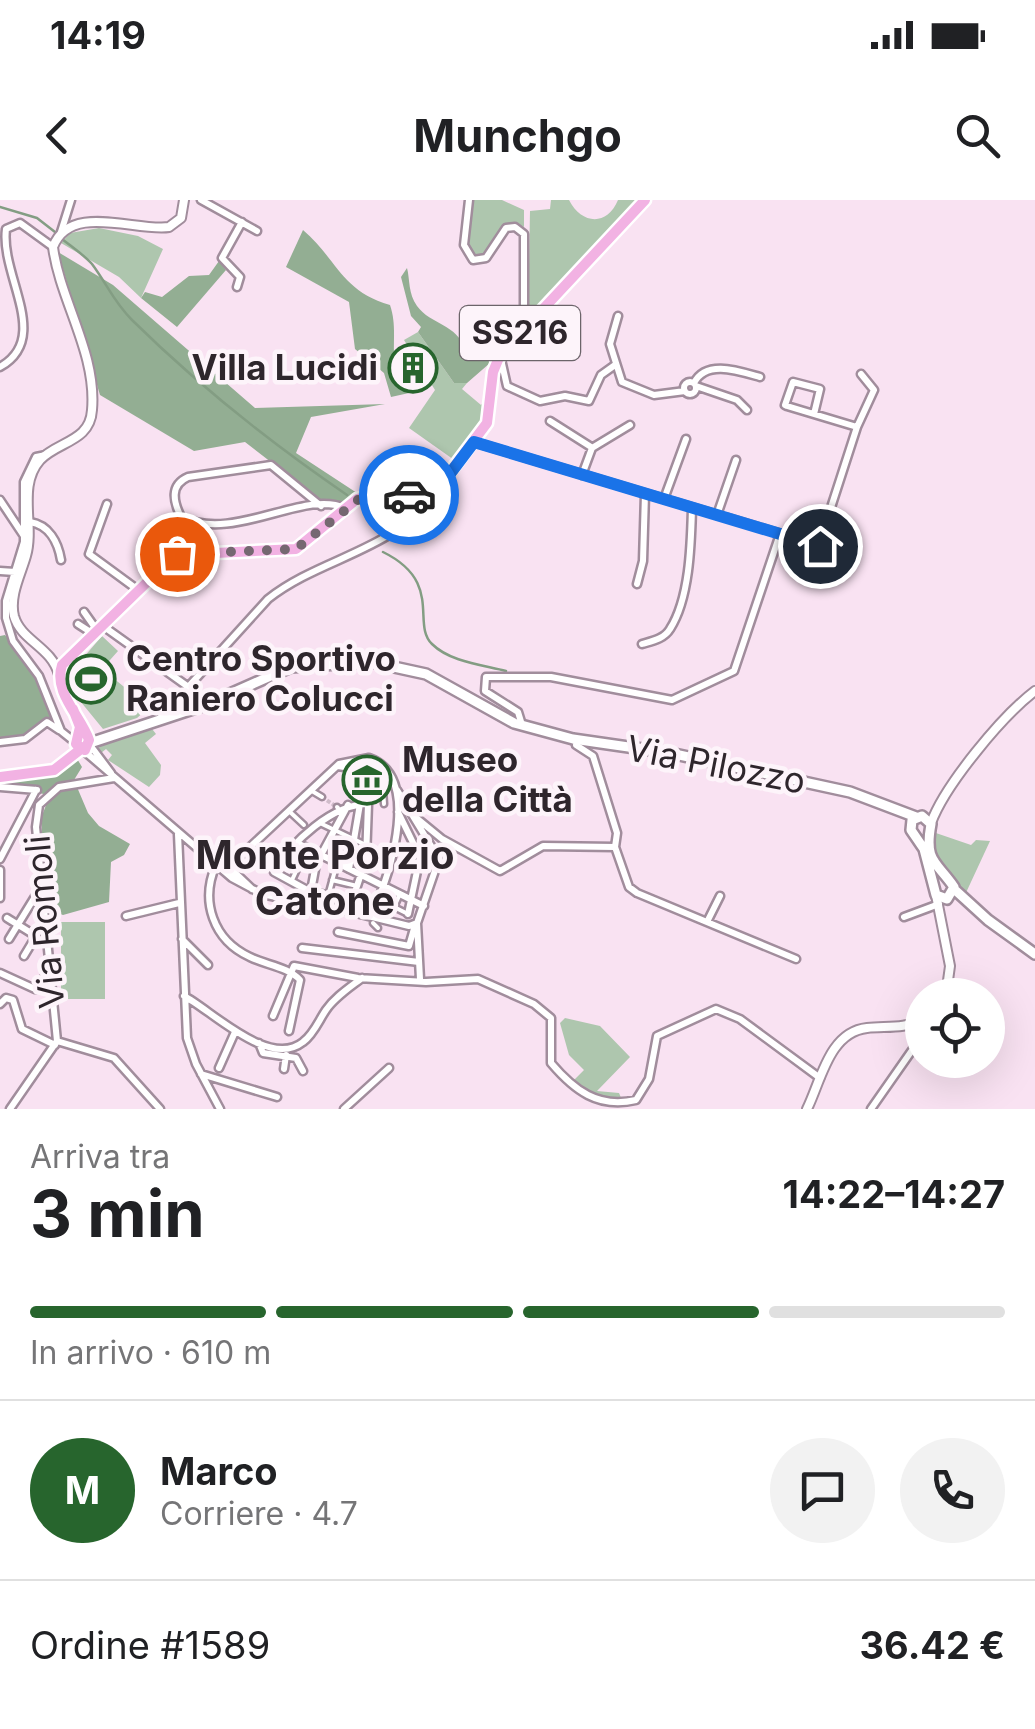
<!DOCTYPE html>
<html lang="it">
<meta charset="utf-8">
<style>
body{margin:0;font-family:Inter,sans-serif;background:#f2f2f2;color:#202124;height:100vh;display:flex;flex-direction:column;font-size:38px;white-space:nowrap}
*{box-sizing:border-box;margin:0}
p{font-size:32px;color:#757577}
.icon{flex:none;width:55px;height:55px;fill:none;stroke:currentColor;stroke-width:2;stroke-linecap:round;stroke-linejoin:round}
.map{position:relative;height:909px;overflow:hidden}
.sheet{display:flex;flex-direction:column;background:#fff;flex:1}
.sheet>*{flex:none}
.tools{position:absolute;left:905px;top:778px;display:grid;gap:20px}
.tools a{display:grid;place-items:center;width:100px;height:100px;border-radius:50%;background:#fff;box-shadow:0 10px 40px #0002;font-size:50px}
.pin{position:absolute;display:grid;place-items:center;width:85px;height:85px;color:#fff;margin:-42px;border:5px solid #fff;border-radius:50%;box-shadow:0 2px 10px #0007}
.courier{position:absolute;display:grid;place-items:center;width:100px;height:100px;margin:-50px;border:8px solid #1a73e8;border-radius:50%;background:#fff;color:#222;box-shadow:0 2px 12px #0007}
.summary em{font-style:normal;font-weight:700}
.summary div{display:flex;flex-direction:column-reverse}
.summary{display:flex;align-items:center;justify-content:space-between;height:170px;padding:0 30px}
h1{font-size:65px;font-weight:700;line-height:75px}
.bar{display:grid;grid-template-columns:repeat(4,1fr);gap:15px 10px;align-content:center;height:120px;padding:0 30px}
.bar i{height:12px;border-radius:8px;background:#e0e0e0}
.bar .on{background:#27652d}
.bar p{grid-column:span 4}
.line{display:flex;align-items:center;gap:25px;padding:0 30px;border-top:2px solid #e0e0e0}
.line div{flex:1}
.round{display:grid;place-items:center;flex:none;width:105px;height:105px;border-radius:52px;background:#f2f2f2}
.status{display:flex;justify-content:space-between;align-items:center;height:70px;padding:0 50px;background:#fff;direction:ltr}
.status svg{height:28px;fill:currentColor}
header{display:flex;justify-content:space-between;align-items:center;height:130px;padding:0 30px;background:#fff;font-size:45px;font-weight:700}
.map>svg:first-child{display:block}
.green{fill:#aec6ae}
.forest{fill:#93ae93}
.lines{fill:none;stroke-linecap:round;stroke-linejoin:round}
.stream{stroke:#839d83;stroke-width:2.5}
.pedestrian-tunnel{stroke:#d0bcca;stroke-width:4;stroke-dasharray:4 2;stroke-linecap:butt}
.pedestrian-casing{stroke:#a18d9c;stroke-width:9}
.minor-casing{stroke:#a18d9c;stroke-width:11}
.tertiary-casing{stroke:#a18d9c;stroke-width:12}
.secondary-casing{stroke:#a18d9c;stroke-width:14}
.primary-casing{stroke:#fff;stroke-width:15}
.pedestrian{stroke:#fff;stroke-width:4}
.minor{stroke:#fff;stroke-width:6}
.tertiary{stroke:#fff;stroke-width:8}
.secondary{stroke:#fff;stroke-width:9}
.primary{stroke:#f2b2e3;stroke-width:10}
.done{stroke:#756871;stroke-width:10;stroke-dasharray:0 18}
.route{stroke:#1a73e8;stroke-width:12}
.labels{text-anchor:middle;stroke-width:9;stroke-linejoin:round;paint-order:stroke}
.shield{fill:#fdf4fa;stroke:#6c646a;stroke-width:2.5}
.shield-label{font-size:32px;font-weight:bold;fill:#2e262c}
.poi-label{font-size:35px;font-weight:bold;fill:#2e262c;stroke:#fdf4fa;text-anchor:start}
.street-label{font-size:35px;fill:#2e262c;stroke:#fdf4fa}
.quarter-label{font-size:40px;font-weight:bold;fill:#2e262c;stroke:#fdf4fa}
</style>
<div class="status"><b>14:19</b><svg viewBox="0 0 49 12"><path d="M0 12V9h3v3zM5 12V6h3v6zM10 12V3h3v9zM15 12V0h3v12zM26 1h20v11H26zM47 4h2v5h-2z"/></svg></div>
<header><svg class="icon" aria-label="back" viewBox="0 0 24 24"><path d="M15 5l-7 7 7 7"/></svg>Munchgo<svg class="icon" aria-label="search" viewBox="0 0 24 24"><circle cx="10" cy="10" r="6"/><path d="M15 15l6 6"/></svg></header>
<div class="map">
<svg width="1035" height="909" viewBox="0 0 1035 909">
<rect width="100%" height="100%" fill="#f9e2f2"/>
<path class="green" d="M 472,0 L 502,0 L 524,10 L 524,27 L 514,23 L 503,27 L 488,54 L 474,58 L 467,44 Z
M 551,0 L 569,0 C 581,24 607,27 618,0 L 641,0 L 528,121 L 530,11 L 550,9 Z
M 99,28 L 138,36 L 163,49 L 141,98 L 119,77 L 61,43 L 70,33 Z
M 418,132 L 454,183 L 467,183 L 462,189 L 481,205 L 487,197 L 486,215 L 457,262 L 409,228 L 435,190 L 404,140 Z
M 102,436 L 118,451 L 102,469 L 144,503 L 145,511 L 137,518 L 103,529 L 67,485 L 70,473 Z
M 149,525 L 156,534 L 145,543 L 161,565 L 160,575 L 149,587 L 108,560 L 112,555 L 106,549 L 101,553 L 98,549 L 102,544 Z
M 933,632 L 971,645 L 976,640 L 990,641 L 964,697 L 932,652 Z
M 61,722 L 105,722 L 105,799 L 61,799 Z
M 565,818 L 600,826 L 630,857 L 597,891 L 619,893 L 622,900 L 589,898 L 573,881 L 584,870 L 569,855 L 560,823 Z"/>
<path class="forest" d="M 303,30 C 337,59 341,91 390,105 C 401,137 383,164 409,193 L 391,197 L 384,173 L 355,149 L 349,102 L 286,67 Z
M 58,52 L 113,85 L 255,208 L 385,204 L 311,217 L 296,253 L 357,293 L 347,301 L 324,303 L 245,242 L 194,251 L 100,195 Z
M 219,61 L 226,70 L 177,127 L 141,98 L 145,92 L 162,97 L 189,76 L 209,75 Z
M 407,68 C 410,79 408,94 417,106 C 431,125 457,124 465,149 L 485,156 L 490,163 L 467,183 L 454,183 L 418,132 L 421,127 L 411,116 L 401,77 Z
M 5,435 L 34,475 L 53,517 L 25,536 L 0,540 L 0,436 Z
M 76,557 L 82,567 L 74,580 L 88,613 L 99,626 L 130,644 L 124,655 L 111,662 L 109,702 L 63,715 L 50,710 L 47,704 L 41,618 L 50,595 L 8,588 L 14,580 L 60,574 Z"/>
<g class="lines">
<path class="stream" d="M 0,7 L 37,18 L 55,32
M 62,39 C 72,47 84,55 92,64 C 107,84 113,101 132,120 C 199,186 271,243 347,295
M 383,352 C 444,382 411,424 432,444 C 450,462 483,465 506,471"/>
<path class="pedestrian-tunnel" d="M 322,597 L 337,607"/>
<g class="pedestrian-casing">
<path id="pedestrian" d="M 383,589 L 384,604
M 312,591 L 322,597
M 337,607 L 338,608
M 290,612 L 304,625
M 322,624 L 368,646
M 327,645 L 349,656
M 292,680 L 307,648
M 332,680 L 357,686
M 400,694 L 394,707 L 408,714
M 328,696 L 337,663
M 373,723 L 378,728"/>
</g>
<g class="minor-casing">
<path id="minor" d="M 201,0 L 257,31
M 469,0 L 464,45 L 473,60 L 486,58 L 506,28 L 515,27 L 524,34 L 524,128
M 61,32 L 71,0
M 237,87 L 240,77 L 222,58 L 242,22
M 618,116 L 610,144 L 622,182 L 654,195 L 685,191
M 500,155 L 507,186 L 540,201 L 565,196 L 589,201 L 601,175 L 615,165
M 0,167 C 52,138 0,76 6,29 L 20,23 L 53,47
M684 188a6 6 0 1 1 12 0a6 6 0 1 1-12 0Z
M 694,183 C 706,159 739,171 760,177
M 696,186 L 737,200 L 747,210
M 550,221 L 591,247
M 857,227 L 874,190 L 861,174
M 474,242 L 848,354 L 852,341 L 829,332 L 825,326 L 857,227 L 787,206 L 785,205 L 793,182 L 820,189 L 814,214
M 46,255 L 36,257 L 24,282 L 24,342 L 6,401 L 6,418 L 13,441 L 39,476 L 61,531 L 76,543
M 582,275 L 592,248 L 630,225
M 664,299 L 686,239
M 0,300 L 24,336
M 107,304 L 89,354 L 138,390
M 321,306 L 271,265 L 188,277 C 170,285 173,301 181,317 C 234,343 304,289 345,308
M 717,315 L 736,260
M 30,322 C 49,325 58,342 61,360
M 0,371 L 15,372
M 637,384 L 643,361 L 645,294
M 84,412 L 96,429
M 78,424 L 92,433
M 103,426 L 187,486
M 642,444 C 652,441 664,439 670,429 C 690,398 691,343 692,308
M 160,518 L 268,399 C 322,356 399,351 438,288
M 522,525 L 518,512 L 485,491 L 486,477 L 551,477 L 672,500 L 734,471 L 780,334
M 0,542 L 25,539 L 47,522 L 59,530
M 90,545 L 111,573
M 83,550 L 232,678 L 262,694 L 314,705
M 338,566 L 369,571 L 379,585
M 0,587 L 37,590
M 397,590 L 439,659 L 417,723
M 398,612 L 420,657 L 408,714
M 414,616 L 442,639 L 500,671 L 543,646 L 615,647 L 617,633 L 593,556 L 576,545 L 577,540
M 178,634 L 187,838 L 196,864 L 220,909
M 297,643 L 424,706
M 615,647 L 629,687 L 637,693 L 796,759
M 321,655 L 348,605
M 0,659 L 36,590
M 216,665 C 200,701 213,740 250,757 C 266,765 288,767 300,780 L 289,831
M 349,669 L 360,604
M 0,670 L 0,698
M 252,689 L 232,670 L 235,661 L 339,564 L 369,558 C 421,576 391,669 376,705 L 371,707 L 307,690 L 274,672 C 291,642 333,604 368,604 L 366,659 L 352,701
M 311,691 L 318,653
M 298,704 L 311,711
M 315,709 L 323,705 L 409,726 L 417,723
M 126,716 L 179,703
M 904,717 L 939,704
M 7,718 L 36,736 L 42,726
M 708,720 L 720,696
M 417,723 L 420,779
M 338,732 L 409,746 L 415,725
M 9,739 L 41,687
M 182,739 L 208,765
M 302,748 L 419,762
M 24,756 L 36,736
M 0,773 L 35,789 L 46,775
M 184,796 C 211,810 269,869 303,842 C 314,834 319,820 326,810 C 335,797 349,788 362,778
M 0,804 L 6,798 L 13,800 L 22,829 L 55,845
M 273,816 L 294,766 L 358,778 L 426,782 L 478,779 L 534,804 L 551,818 L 551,863 C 574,890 598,909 636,900 L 649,879 L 657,836 L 716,809 L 740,819 L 820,878
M 57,841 L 114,858 L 160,909
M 259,843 L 263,853 L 296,858 L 303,871
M 219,868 L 235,832
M 284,869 L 286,855
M 201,874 L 277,897
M 10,909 L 57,841 L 36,627 L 39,605 L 59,587 L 114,578
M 344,909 L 389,868
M 871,909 L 922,836"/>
</g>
<g class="tertiary-casing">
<path id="tertiary" d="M 59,475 C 52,447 21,441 14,416 C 9,396 21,374 26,356 C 35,325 17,286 40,260 C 58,241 90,242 92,210 C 97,153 60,101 53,47 C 70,2 136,32 169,27 L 181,18 L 184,0
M 931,623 C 945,585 1002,516 1035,491
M 936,695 L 950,766 L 946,795
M 807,909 C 821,881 829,832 867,828 C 887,826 904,829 922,820"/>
</g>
<g class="secondary-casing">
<path id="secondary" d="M 90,543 L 205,505 L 291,467 L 371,462 L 426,474 L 514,523 L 573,539 L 670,553 L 850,592 L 916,617
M 922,616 L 931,624 C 924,662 936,661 954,687 L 947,699 L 936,695 L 924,649 L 911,630 L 912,620 Z
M 954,689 L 988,720 L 1035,754"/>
</g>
<g class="primary-casing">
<path id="primary" d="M 73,509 L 80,527 L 76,544 L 85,550 L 89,540 C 81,516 53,493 62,465 L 175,355 L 296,349 L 357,299 L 377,294 L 421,295 L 438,288 L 487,223 L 493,172 L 500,155 L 645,0
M 0,577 L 54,570 L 81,549"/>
</g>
<use href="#pedestrian" class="pedestrian"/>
<use href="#minor" class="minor"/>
<use href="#tertiary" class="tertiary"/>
<use href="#secondary" class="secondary"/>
<use href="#primary" class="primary"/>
</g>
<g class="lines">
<path class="done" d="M 177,354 L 296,349 L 358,300 L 409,295"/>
<path class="route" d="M 409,295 L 440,287 L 474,242 L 820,346"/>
</g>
<defs>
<g id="building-ring" transform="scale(2.5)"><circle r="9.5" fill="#fdf4fa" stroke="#27652d" stroke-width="1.5"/><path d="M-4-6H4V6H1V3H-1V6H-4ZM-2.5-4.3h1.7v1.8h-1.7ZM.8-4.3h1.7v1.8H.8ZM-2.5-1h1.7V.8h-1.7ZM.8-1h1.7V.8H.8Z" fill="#27652d"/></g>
<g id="stadium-ring" transform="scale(2.5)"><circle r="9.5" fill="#fdf4fa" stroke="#27652d" stroke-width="1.5"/><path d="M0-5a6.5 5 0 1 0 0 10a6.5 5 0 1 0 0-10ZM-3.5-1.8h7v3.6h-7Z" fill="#27652d"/></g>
<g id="museum-ring" transform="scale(2.5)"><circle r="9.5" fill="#fdf4fa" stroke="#27652d" stroke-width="1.5"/><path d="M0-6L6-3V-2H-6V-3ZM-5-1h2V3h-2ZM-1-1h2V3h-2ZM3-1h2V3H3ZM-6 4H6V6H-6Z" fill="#27652d"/></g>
</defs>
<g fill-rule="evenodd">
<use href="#building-ring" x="413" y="168"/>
<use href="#stadium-ring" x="91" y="479"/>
<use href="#museum-ring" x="367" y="580"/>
</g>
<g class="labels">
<rect class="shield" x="460" y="106" width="120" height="54" rx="8"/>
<g class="shield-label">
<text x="520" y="144">SS216</text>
</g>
<g class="poi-label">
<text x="378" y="180" text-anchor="end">Villa Lucidi</text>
<text x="126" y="471">Centro Sportivo<tspan x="126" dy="40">Raniero Colucci</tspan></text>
<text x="402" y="572">Museo<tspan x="402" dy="40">della Città</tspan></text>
</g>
<g class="street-label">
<text transform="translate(716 565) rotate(11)" y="12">Via Pilozzo</text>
<text transform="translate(45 722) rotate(-95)" y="12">Via Romoli</text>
</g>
<g class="quarter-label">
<text x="325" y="669">Monte Porzio<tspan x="325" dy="46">Catone</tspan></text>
</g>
</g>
</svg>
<div class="tools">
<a><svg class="icon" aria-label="locate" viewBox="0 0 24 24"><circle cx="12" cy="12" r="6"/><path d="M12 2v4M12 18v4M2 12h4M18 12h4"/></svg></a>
</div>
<div class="pin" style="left:177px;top:354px;background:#ea580c"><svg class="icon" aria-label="bag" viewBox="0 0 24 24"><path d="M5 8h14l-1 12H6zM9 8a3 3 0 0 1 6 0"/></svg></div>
<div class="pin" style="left:820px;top:346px;background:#1f2937"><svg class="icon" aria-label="home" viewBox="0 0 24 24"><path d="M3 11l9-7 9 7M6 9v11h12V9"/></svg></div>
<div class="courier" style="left:409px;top:295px"><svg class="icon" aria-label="car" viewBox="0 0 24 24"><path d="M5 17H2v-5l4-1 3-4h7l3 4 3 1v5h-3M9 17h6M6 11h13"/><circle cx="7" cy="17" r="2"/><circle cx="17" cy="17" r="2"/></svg></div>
</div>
<section class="sheet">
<div class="summary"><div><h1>3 min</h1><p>Arriva tra</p></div><em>14:22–14:27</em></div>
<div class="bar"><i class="on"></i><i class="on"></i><i class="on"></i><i></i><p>In arrivo · 610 m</p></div>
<div class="line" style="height:180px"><b class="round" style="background:#27652d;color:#fff">M</b><div><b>Marco</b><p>Corriere · 4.7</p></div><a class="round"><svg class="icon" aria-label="chat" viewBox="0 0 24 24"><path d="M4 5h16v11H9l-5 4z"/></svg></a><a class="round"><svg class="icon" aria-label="phone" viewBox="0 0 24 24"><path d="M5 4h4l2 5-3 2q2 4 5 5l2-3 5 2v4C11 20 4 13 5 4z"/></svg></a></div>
<div class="line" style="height:130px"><div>Ordine #1589</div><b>36.42 €</b></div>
</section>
